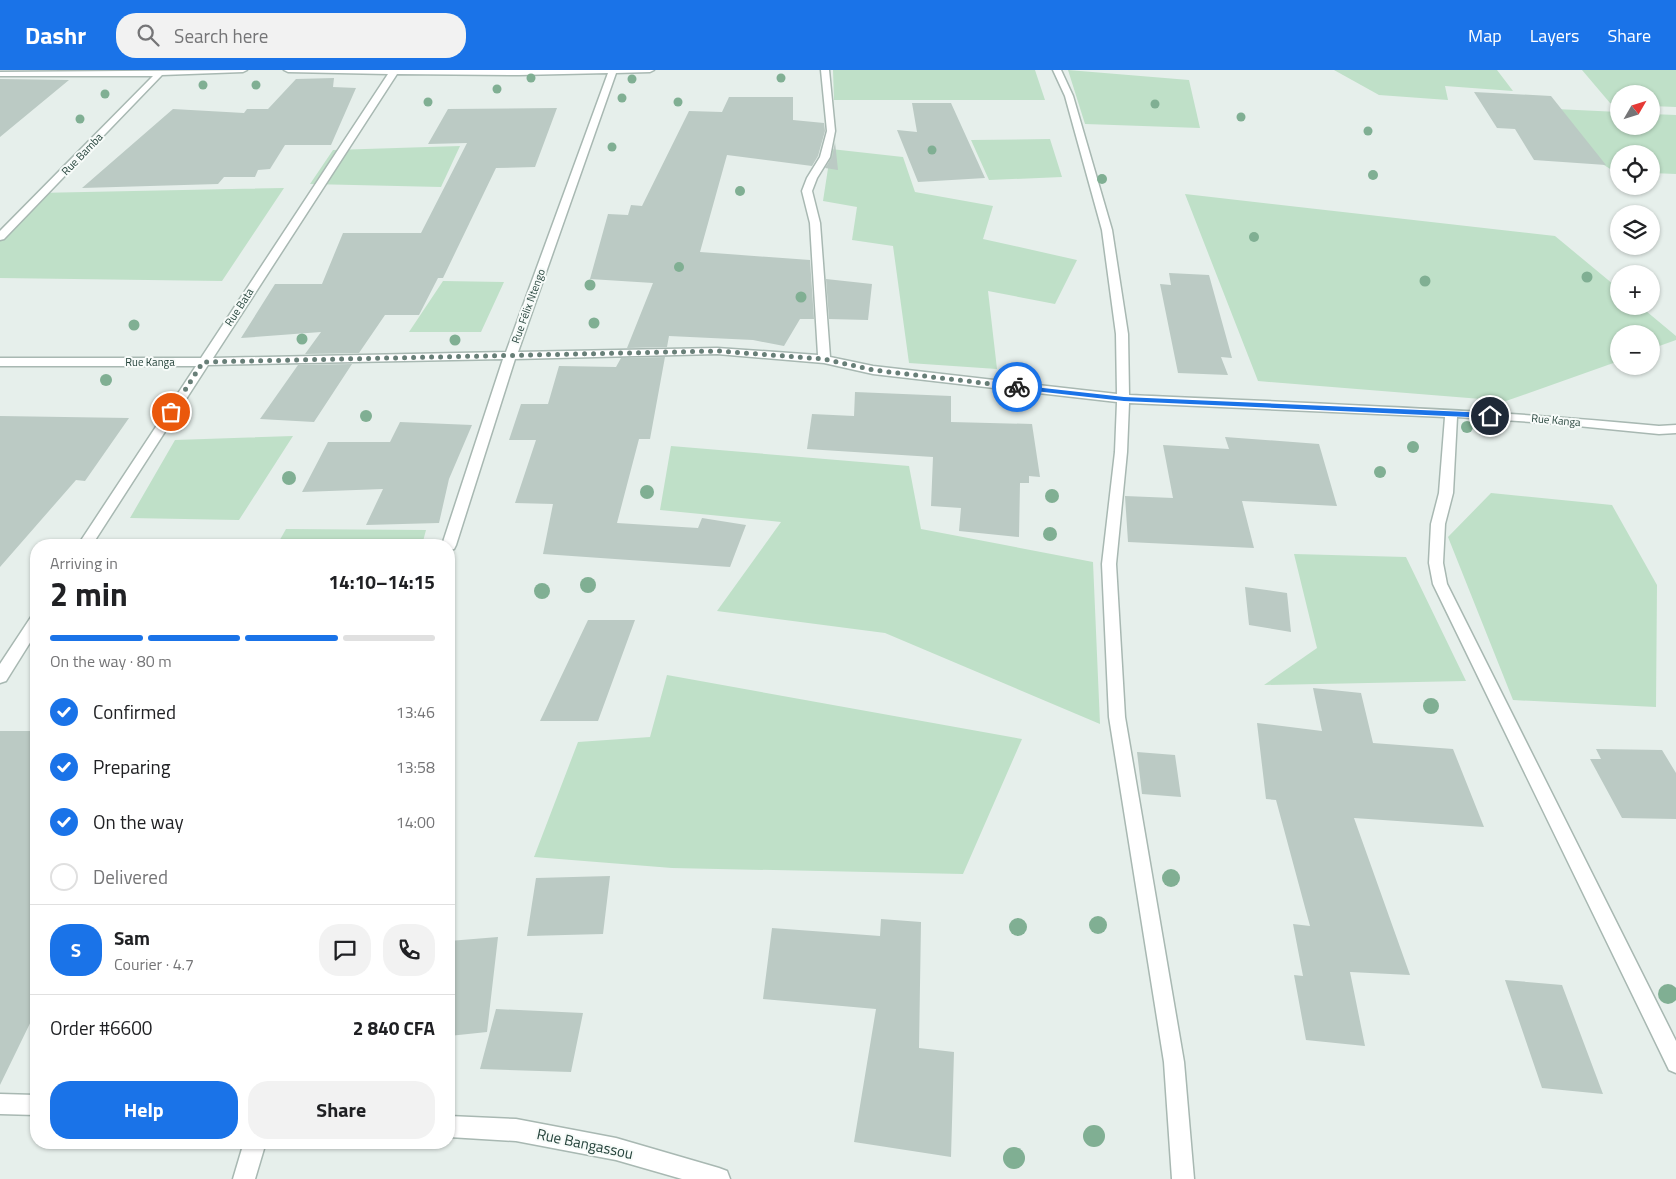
<!DOCTYPE html>
<meta charset="utf-8">
<style>
body{margin:0;font-family:"Titillium Web",sans-serif;background:#f2f2f2;color:#202124;height:100vh;display:flex;flex-direction:column;font-size:19px;white-space:nowrap}
*{box-sizing:border-box;margin:0}
p{font-size:16px;color:#757577}
.icon{flex:none;width:28px;height:28px;fill:none;stroke:currentColor;stroke-width:2;stroke-linecap:round;stroke-linejoin:round}
.map{position:relative;flex:1;overflow:hidden}
.details{position:absolute;left:30px;top:469px;width:425px;height:610px;display:flex;flex-direction:column;background:#fff;border-radius:20px;box-shadow:0 1px 4px #0004}
.details>*{flex:none}
.needle{width:32px;rotate:51deg}
.buttons{position:absolute;left:1610px;top:15px;display:grid;gap:10px}
.buttons a{display:grid;place-items:center;width:50px;height:50px;border-radius:50%;background:#fff;box-shadow:0 1px 4px #0004;font-size:25px}
.pin{position:absolute;display:grid;place-items:center;width:42px;height:42px;color:#fff;margin:-21px;border:2px solid #fff;border-radius:50%;box-shadow:0 1px 5px #0007}
.courier{position:absolute;display:grid;place-items:center;width:50px;height:50px;margin:-25px;border:4px solid #1a73e8;border-radius:50%;background:#fff;color:#222;box-shadow:0 1px 6px #0007}
.headline em{font-style:normal;font-weight:700}
.headline div{display:flex;flex-direction:column-reverse}
.headline{display:flex;align-items:center;justify-content:space-between;height:85px;padding:0 20px}
h1{font-size:32px;font-weight:700;line-height:38px}
.bar{display:grid;grid-template-columns:repeat(4,1fr);gap:8px 5px;align-content:center;height:60px;padding:0 20px}
.bar i{height:6px;border-radius:4px;background:#e0e0e0}
.bar .on{background:#1a73e8}
.bar p{grid-column:span 4}
.line{display:flex;align-items:center;gap:12px;padding:0 20px;border-top:1px solid #e0e0e0}
.line div{flex:1}
.round{display:grid;place-items:center;flex:none;width:52px;height:52px;border-radius:20px;background:#f2f2f2}
ol{padding:0 20px;list-style:none}
li{display:flex;align-items:center;gap:15px;height:55px}
li p{margin-inline-start:auto}
li .icon{padding:5px;border-radius:50%;background:#1a73e8;color:#fff;stroke-width:4}
li:last-child{color:#757577}
li i{width:28px;height:28px;border:2px solid #e0e0e0;border-radius:50%}
.action{display:flex;gap:10px;margin-top:auto;padding:10px 20px}
.action a{flex:1;height:58px;border-radius:20px;background:#1a73e8;color:#fff;font-size:20px;font-weight:700;line-height:58px;text-align:center}
.action a+a{background:#f2f2f2;color:#202124}
header{display:flex;align-items:center;gap:30px;box-sizing:border-box;height:70px;padding:0 25px;background:#1a73e8;color:#fff}
header strong{font-size:24px}
nav{display:flex;gap:28px;margin-inline-start:auto;font-size:18px}
.search{width:350px;height:45px;background:#f2f2f2;display:flex;align-items:center;gap:12px;box-sizing:border-box;padding:0 18px;border-radius:20px;color:#757577;font-size:19px}
.map>svg:first-child{display:block}
.green{fill:#bfe0c8}
.building{fill:#bbcac4}
.lines{fill:none;stroke-linecap:round;stroke-linejoin:round}
.minor-casing{stroke:#a8b8b2;stroke-width:3}
.minor{fill:#fff;fill-rule:evenodd}
.tree{fill:#80af93}
.route{fill:#1a73e8}
.done{stroke:#687f78;stroke-width:5;stroke-dasharray:0 9}
.labels{text-anchor:middle;stroke-width:4;stroke-linejoin:round;paint-order:stroke}
.far-street-label{font-size:11px;fill:#24423a;stroke:#f7fbf9}
.near-street-label{font-size:15px;fill:#24423a;stroke:#f7fbf9}
</style>
<header>
<strong>Dashr</strong>
<div class="search"><svg class="icon" aria-label="search" viewBox="0 0 24 24"><circle cx="10" cy="10" r="6"/><path d="M15 15l6 6"/></svg>Search here</div>
<nav><a>Map</a><a>Layers</a><a>Share</a></nav>
</header>
<div class="map">
<svg width="1676" height="1109" viewBox="0 0 1676 1109">
<rect width="100%" height="100%" fill="#e6efeb"/>
<path class="green" d="M 833,0 L 1035,0 L 1045,30 L 834,30 Z
M 1068,0 L 1189,10 L 1200,58 L 1085,54 Z
M 1334,0 L 1497,0 L 1513,21 L 1445,16 L 1448,30 L 1379,25 Z
M 1582,0 L 1676,0 L 1676,37 L 1651,36 L 1651,24 L 1619,24 L 1619,34 L 1610,33 Z
M 1512,37 L 1619,42 L 1619,56 L 1651,56 L 1651,44 L 1676,45 L 1676,104 L 1651,103 L 1651,84 L 1619,84 L 1619,102 L 1615,102 Z
M 1050,69 L 1062,107 L 989,110 L 971,70 Z
M 460,76 L 441,117 L 310,114 L 333,80 Z
M 831,79 L 903,87 L 915,122 L 993,136 L 983,169 L 1077,190 L 1055,234 L 988,221 L 997,299 L 909,293 L 893,176 L 852,170 L 857,137 L 823,131 Z
M 284,118 L 222,211 L 0,208 L 0,161 L 36,123 Z
M 1185,124 L 1555,166 L 1619,219 L 1619,236 L 1640,236 L 1676,266 L 1676,270 L 1651,279 L 1651,264 L 1619,264 L 1619,291 L 1506,331 L 1258,311 Z
M 443,211 L 504,212 L 481,262 L 409,262 Z
M 293,366 L 239,450 L 130,448 L 175,370 Z
M 671,376 L 909,396 L 921,459 L 1093,492 L 1100,654 L 885,563 L 717,541 L 781,452 L 660,440 Z
M 1491,423 L 1612,435 L 1657,515 L 1656,637 L 1513,630 L 1448,467 Z
M 286,459 L 426,460 L 422,475 L 277,475 Z
M 1294,484 L 1406,487 L 1466,611 L 1264,615 L 1317,578 Z
M 667,605 L 1022,669 L 963,804 L 672,798 L 534,787 L 578,672 L 650,667 Z"/>
<path class="building" d="M 334,8 L 333,17 L 356,18 L 331,75 L 285,75 L 270,99 L 258,100 L 255,107 L 224,107 L 218,114 L 82,118 L 173,39 L 244,43 L 247,39 L 268,39 L 296,9 Z
M 0,9 L 69,10 L 0,67 Z
M 1474,22 L 1551,26 L 1606,95 L 1534,90 L 1515,59 L 1497,58 Z
M 729,27 L 793,27 L 793,50 L 824,53 L 825,61 L 818,86 L 812,96 L 727,85 L 700,182 L 810,190 L 814,249 L 800,249 L 784,276 L 753,270 L 669,266 L 667,277 L 627,278 L 653,213 L 590,209 L 608,144 L 628,145 L 631,135 L 642,136 L 689,41 L 722,42 Z
M 912,33 L 951,33 L 985,108 L 918,112 L 897,60 L 917,62 Z
M 557,38 L 535,97 L 496,98 L 443,208 L 438,208 L 419,245 L 385,245 L 359,283 L 305,284 L 321,262 L 241,268 L 275,214 L 322,214 L 343,163 L 421,163 L 467,73 L 428,74 L 448,39 Z
M 835,72 L 838,100 L 825,98 L 832,87 Z
M 1169,203 L 1209,205 L 1232,288 L 1221,287 L 1228,305 L 1178,303 L 1160,214 L 1171,215 Z
M 826,209 L 872,214 L 868,250 L 829,249 Z
M 665,287 L 650,369 L 639,369 L 617,453 L 698,458 L 702,448 L 746,455 L 730,497 L 543,484 L 553,434 L 515,433 L 536,370 L 509,370 L 521,334 L 548,334 L 559,296 L 616,297 L 621,288 Z
M 352,294 L 314,352 L 260,349 L 298,295 Z
M 855,322 L 951,326 L 951,352 L 1032,354 L 1040,407 L 1029,406 L 1029,413 L 1020,413 L 1019,467 L 959,461 L 961,438 L 931,436 L 933,387 L 807,379 L 812,344 L 854,346 Z
M 0,346 L 129,348 L 85,411 L 76,410 L 0,497 Z
M 400,352 L 472,355 L 449,409 L 439,453 L 366,455 L 383,419 L 302,422 L 328,372 L 390,372 Z
M 1225,367 L 1319,374 L 1337,436 L 1242,431 L 1254,478 L 1128,472 L 1125,426 L 1173,428 L 1163,375 L 1229,379 Z
M 1245,517 L 1287,523 L 1291,562 L 1249,555 Z
M 588,550 L 635,550 L 598,651 L 540,651 Z
M 1313,618 L 1361,623 L 1373,673 L 1453,679 L 1484,757 L 1354,748 L 1410,905 L 1350,902 L 1365,976 L 1306,970 L 1294,905 L 1303,906 L 1293,854 L 1310,856 L 1276,730 L 1266,729 L 1257,653 L 1322,661 Z
M 0,661 L 36,661 L 36,941 L 0,1015 Z
M 1596,679 L 1662,680 L 1676,703 L 1676,749 L 1622,748 L 1590,689 L 1601,689 Z
M 1137,682 L 1175,685 L 1181,727 L 1142,724 Z
M 610,806 L 603,864 L 527,866 L 536,808 Z
M 881,849 L 921,852 L 919,978 L 954,982 L 951,1087 L 854,1072 L 876,939 L 763,929 L 772,858 L 880,866 Z
M 498,867 L 487,962 L 449,966 L 449,871 Z
M 1505,910 L 1562,915 L 1603,1024 L 1542,1018 Z
M 496,939 L 583,943 L 571,1002 L 480,999 Z"/>
<g class="lines">
<g class="minor-casing">
<path id="minor" d="M 247,0 L 243,2 L 162,5 L 4,169 L 0,170 L 0,161 L 153,6 L 0,6 L 0,2 Z
M 284,0 L 654,0 L 650,2 L 616,3 L 518,282 L 717,278 L 818,285 L 810,153 L 802,121 L 807,108 L 820,87 L 827,61 L 821,0 L 829,0 L 835,61 L 830,87 L 817,108 L 812,121 L 820,153 L 830,287 L 873,296 L 1117,324 L 1116,264 L 1102,160 L 1065,26 L 1053,0 L 1061,0 L 1073,26 L 1112,160 L 1128,264 L 1129,325 C 1306,333 1483,339 1659,356 L 1676,355 L 1676,363 L 1659,364 L 1547,353 L 1457,347 L 1453,423 L 1445,454 L 1443,493 L 1447,514 L 1676,971 L 1676,1003 L 1669,1000 L 1433,514 L 1429,493 L 1431,454 L 1439,423 L 1445,347 L 1129,333 L 1127,382 L 1116,494 L 1125,647 L 1184,992 L 1194,1109 L 1172,1109 L 1164,992 L 1109,647 L 1102,494 L 1115,382 L 1117,332 L 873,304 L 824,293 L 717,284 L 515,289 L 456,475 L 454,479 L 449,480 L 449,475 L 442,475 L 503,289 L 208,295 L 92,475 L 78,475 L 196,296 L 0,296 L 0,288 L 201,288 L 388,4 L 288,2 ZM 608,3 L 506,282 L 213,288 L 397,4 L 519,5 Z
M 36,545 L 36,563 L 6,611 L 0,613 L 0,594 L 31,547 Z
M 0,1024 L 36,1025 L 36,1045 L 0,1044 Z
M 449,1046 L 516,1049 L 616,1068 L 719,1098 L 727,1101 L 730,1109 L 682,1109 L 616,1090 L 516,1071 L 449,1067 Z
M 244,1072 L 266,1072 L 255,1109 L 233,1109 Z"/>
</g>
<use href="#minor" class="minor"/>
</g>
<g class="tree">
<circle cx="531" cy="8" r="4.5"/>
<circle cx="781" cy="8" r="4.5"/>
<circle cx="632" cy="9" r="4.5"/>
<circle cx="203" cy="15" r="4.5"/>
<circle cx="256" cy="15" r="4.5"/>
<circle cx="497" cy="19" r="4.5"/>
<circle cx="105" cy="24" r="4.5"/>
<circle cx="622" cy="28" r="4.5"/>
<circle cx="428" cy="32" r="4.5"/>
<circle cx="678" cy="32" r="4.5"/>
<circle cx="1155" cy="34" r="4.5"/>
<circle cx="1241" cy="47" r="4.5"/>
<circle cx="80" cy="49" r="4.5"/>
<circle cx="1368" cy="61" r="4.5"/>
<circle cx="612" cy="77" r="4.5"/>
<circle cx="932" cy="80" r="4.5"/>
<circle cx="1373" cy="105" r="5"/>
<circle cx="1102" cy="109" r="5"/>
<circle cx="740" cy="121" r="5"/>
<circle cx="1254" cy="167" r="5"/>
<circle cx="679" cy="197" r="5"/>
<circle cx="1587" cy="207" r="5.5"/>
<circle cx="1425" cy="211" r="5.5"/>
<circle cx="590" cy="215" r="5.5"/>
<circle cx="801" cy="227" r="5.5"/>
<circle cx="594" cy="253" r="5.5"/>
<circle cx="134" cy="255" r="5.5"/>
<circle cx="302" cy="269" r="5.5"/>
<circle cx="455" cy="270" r="5.5"/>
<circle cx="106" cy="310" r="6"/>
<circle cx="366" cy="346" r="6"/>
<circle cx="1467" cy="357" r="6"/>
<circle cx="1413" cy="377" r="6"/>
<circle cx="1380" cy="402" r="6"/>
<circle cx="289" cy="408" r="7"/>
<circle cx="647" cy="422" r="7"/>
<circle cx="1052" cy="426" r="7"/>
<circle cx="1050" cy="464" r="7"/>
<circle cx="588" cy="515" r="8"/>
<circle cx="542" cy="521" r="8"/>
<circle cx="1431" cy="636" r="8"/>
<circle cx="1171" cy="808" r="9"/>
<circle cx="1098" cy="855" r="9"/>
<circle cx="1018" cy="857" r="9"/>
<circle cx="1668" cy="924" r="10"/>
<circle cx="1094" cy="1066" r="11"/>
<circle cx="1014" cy="1088" r="11"/>
</g>
<path class="route" d="M 1015,315 L 1124,327 L 1490,343 L 1493,346 L 1490,348 L 1124,331 L 1017,319 L 1015,318 Z"/>
<g class="lines">
<path class="done" d="M 171,342 L 203,292 L 718,281 L 824,289 L 873,300 L 1017,317"/>
</g>
<g class="labels">
<g class="far-street-label">
<text transform="translate(82 84) rotate(-46)" y="4">Rue Bamba</text>
<text transform="translate(528 236) rotate(-70)" y="4">Rue Félix Ntengo</text>
<text transform="translate(239 237) rotate(-57)" y="4">Rue Bata</text>
<text x="150" y="296">Rue Kanga</text>
<text transform="translate(1556 350) rotate(5)" y="4">Rue Kanga</text>
</g>
<g class="near-street-label">
<text transform="translate(585 1074) rotate(12)" y="5">Rue Bangassou</text>
</g>
</g>
</svg>
<div class="buttons">
<a><svg class="needle" viewBox="-14 -14 28 28"><path d="M0-13l5 13h-10z" fill="#e53935"/><path d="M0 13l5-13h-10z" fill="#757577"/></svg></a>
<a><svg class="icon" aria-label="locate" viewBox="0 0 24 24"><circle cx="12" cy="12" r="6"/><path d="M12 2v4M12 18v4M2 12h4M18 12h4"/></svg></a>
<a><svg class="icon" aria-label="layers" viewBox="0 0 24 24"><path d="M12 4l9 5-9 5-9-5zM3 14l9 5 9-5"/></svg></a>
<a>+</a>
<a>−</a>
</div>
<div class="pin" style="left:171px;top:342px;background:#ea580c"><svg class="icon" aria-label="bag" viewBox="0 0 24 24"><path d="M5 8h14l-1 12H6zM9 8a3 3 0 0 1 6 0"/></svg></div>
<div class="pin" style="left:1490px;top:346px;background:#1f2937"><svg class="icon" aria-label="home" viewBox="0 0 24 24"><path d="M3 11l9-7 9 7M6 9v11h12V9"/></svg></div>
<div class="courier" style="left:1017px;top:317px"><svg class="icon" aria-label="bike" viewBox="0 0 24 24"><circle cx="6" cy="16" r="4"/><circle cx="18" cy="16" r="4"/><path d="M6 16l4-8h5l3 8M10 8l3 8H6M13 5h3"/></svg></div>
<section class="details">
<div class="headline"><div><h1>2 min</h1><p>Arriving in</p></div><em>14:10–14:15</em></div>
<div class="bar"><i class="on"></i><i class="on"></i><i class="on"></i><i></i><p>On the way · 80 m</p></div>
<ol>
<li><svg class="icon" aria-label="check" viewBox="0 0 24 24"><path d="M5 12l5 5 9-10"/></svg>Confirmed<p>13:46</p></li>
<li><svg class="icon" aria-label="check" viewBox="0 0 24 24"><path d="M5 12l5 5 9-10"/></svg>Preparing<p>13:58</p></li>
<li><svg class="icon" aria-label="check" viewBox="0 0 24 24"><path d="M5 12l5 5 9-10"/></svg>On the way<p>14:00</p></li>
<li><i></i>Delivered</li>
</ol>
<div class="line" style="height:90px"><b class="round" style="background:#1a73e8;color:#fff">S</b><div><b>Sam</b><p>Courier · 4.7</p></div><a class="round"><svg class="icon" aria-label="chat" viewBox="0 0 24 24"><path d="M4 5h16v11H9l-5 4z"/></svg></a><a class="round"><svg class="icon" aria-label="phone" viewBox="0 0 24 24"><path d="M5 4h4l2 5-3 2q2 4 5 5l2-3 5 2v4C11 20 4 13 5 4z"/></svg></a></div>
<div class="line" style="height:65px"><div>Order #6600</div><b>2 840 CFA</b></div>
<div class="action"><a>Help</a><a>Share</a></div>
</section>
</div>
